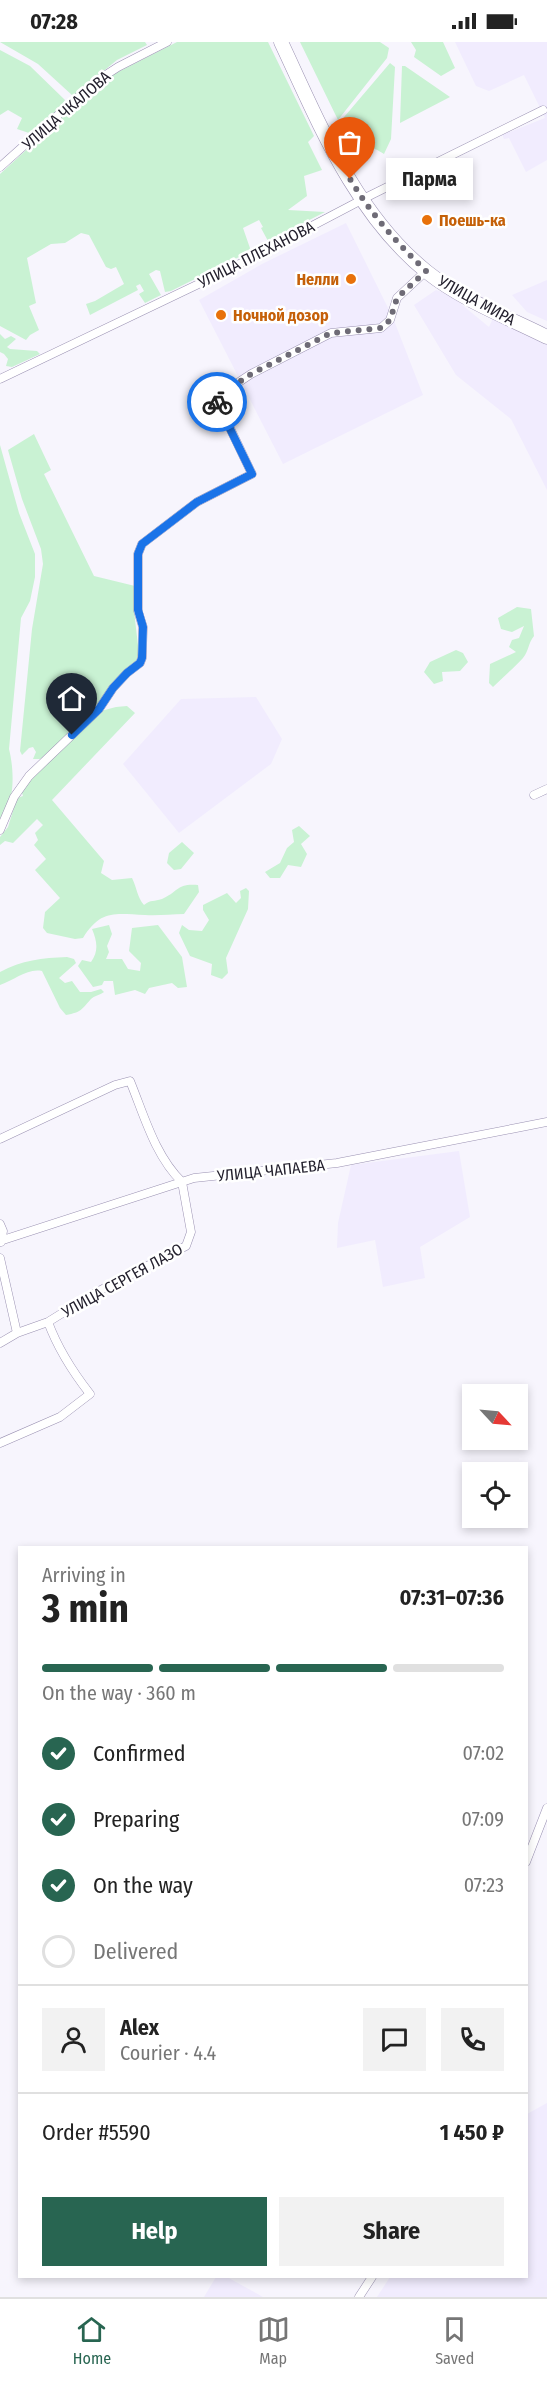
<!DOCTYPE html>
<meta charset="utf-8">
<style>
body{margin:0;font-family:"Fira Sans Condensed",sans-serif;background:#f2f2f2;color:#222;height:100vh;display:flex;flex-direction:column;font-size:22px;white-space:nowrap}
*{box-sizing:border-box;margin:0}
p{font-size:20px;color:#767676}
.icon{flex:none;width:33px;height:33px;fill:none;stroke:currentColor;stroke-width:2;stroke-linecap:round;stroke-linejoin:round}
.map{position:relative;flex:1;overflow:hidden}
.side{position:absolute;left:18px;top:1504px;width:510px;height:732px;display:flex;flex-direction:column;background:#fff;border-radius:0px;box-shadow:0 3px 9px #0003}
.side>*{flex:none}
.needle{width:39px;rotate:116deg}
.controls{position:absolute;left:462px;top:1342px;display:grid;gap:12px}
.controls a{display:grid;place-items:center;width:66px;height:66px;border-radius:0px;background:#fff;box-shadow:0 3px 9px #0003;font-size:30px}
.pin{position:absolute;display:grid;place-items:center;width:51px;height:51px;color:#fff;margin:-62px -26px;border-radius:50% 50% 50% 0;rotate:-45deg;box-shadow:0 0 6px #0007}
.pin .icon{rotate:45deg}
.courier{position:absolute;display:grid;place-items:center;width:60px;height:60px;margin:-30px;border:4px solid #1a73e8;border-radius:50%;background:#fff;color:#222;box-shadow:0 2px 8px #0007}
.bubble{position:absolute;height:42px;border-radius:0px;background:#fff;box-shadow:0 3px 9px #0003;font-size:20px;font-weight:700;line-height:42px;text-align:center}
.summary em{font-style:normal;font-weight:700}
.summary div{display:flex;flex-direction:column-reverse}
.summary{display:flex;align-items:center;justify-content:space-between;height:102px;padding:0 24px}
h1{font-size:39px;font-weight:700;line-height:45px}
.bar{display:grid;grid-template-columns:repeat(4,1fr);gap:9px 6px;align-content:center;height:72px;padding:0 24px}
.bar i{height:8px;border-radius:4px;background:#e0e0e0}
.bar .current{background:#286551}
.bar p{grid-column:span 4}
.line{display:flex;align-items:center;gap:15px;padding:0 24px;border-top:2px solid #e0e0e0}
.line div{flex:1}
.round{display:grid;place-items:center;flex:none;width:63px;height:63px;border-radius:0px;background:#f2f2f2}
ol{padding:0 24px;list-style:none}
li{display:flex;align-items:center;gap:18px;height:66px}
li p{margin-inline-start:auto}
li .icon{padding:6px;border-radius:50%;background:#286551;color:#fff;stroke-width:4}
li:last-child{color:#767676}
li i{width:33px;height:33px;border:3px solid #e0e0e0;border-radius:50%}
.button{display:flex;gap:12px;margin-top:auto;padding:12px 24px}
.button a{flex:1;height:69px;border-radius:0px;background:#286551;color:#fff;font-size:24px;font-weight:700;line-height:69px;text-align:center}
.button a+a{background:#f2f2f2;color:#222}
.status{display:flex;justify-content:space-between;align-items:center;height:42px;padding:0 30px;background:#fff;direction:ltr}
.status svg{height:16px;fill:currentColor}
.tabs{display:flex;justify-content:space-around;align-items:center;height:84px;border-top:2px solid #e0e0e0;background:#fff;font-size:16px;color:#767676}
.tabs a{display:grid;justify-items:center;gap:3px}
.tabs .current{color:#286551}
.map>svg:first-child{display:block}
.built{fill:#f1ecfe}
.green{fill:#c9f2d3}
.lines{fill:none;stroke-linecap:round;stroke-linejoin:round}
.minor-casing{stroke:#9a91b2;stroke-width:9}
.trunk-casing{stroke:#9a91b2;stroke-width:15}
.minor{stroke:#fff;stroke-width:8}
.trunk{stroke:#fff;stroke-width:14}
.done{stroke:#6e6b76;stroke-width:6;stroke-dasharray:0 10.8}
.route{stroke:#1a73e8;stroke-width:8}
.food-dot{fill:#e8710a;stroke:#fff;stroke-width:2}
.labels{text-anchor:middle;stroke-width:5;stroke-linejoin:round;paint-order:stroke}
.street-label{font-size:16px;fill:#24212e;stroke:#fff}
.food-label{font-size:16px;font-weight:bold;fill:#c56008;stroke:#fff;text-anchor:start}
</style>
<div class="status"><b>07:28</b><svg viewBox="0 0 49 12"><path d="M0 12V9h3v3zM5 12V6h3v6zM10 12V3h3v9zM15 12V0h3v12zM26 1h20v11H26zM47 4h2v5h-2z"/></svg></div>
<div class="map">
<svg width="547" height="2255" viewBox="0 0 547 2255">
<rect width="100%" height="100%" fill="#f7f5fd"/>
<path class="built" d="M 455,0 L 547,0 L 547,118 L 526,130 L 509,96 L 504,97 L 502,92 L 508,88 L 510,90 L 545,76 L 524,33 L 489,49 L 476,44 Z
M 346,181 L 393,276 L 423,353 L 283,422 L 199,258 L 262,222 Z
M 547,238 L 547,279 L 527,270 L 512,253 Z
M 436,248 L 450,253 L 489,285 L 494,274 L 547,301 L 547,448 L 511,377 L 456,333 L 414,263 Z
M 256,655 L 282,697 L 271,722 L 179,791 L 123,722 L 181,657 Z
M 459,1109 L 470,1175 L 420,1205 L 425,1236 L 383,1245 L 375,1198 L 337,1206 L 338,1181 L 351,1123 Z
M 547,2061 L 547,2255 L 377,2255 L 390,2235 L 526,2235 L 527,2072 Z
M 216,2235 L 227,2235 L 263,2255 L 204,2255 Z"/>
<path class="green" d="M 0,0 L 145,0 L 147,3 L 117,18 L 73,54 L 38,22 Z
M 177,0 L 268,0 L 314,94 L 308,100 L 322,128 L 304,134 L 307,154 L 288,168 L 325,170 L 268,199 L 261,186 L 263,185 L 259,178 L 243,186 L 251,209 L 171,249 L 165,250 L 160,229 L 156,228 L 149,232 L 161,253 L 145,261 L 139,252 L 144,249 L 140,242 L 136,244 L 138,248 L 90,273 L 86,262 L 95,259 L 124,242 L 116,225 L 111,227 L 106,225 L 89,193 L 81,191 L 65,201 L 51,202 L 27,216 L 36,261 L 29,264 L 39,288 L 30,293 L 26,298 L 0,284 L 0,132 L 95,45 L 116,31 Z
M 300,0 L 380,0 L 389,6 L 387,16 L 338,78 Z
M 411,0 L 443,0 L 455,26 L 441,34 L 414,15 L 416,8 Z
M 0,8 L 30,24 L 65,58 L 62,64 L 29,91 L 17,87 L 22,76 L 8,68 L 0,73 Z
M 390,21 L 395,25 L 391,97 L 384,112 C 371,104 367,104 354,111 L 339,81 Z
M 402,24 L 405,24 L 450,55 L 400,81 Z
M 0,292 L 5,297 L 11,294 L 16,297 L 7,305 L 10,307 L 37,309 L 40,312 L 12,325 L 6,324 L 8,317 L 4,312 L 0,310 Z
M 34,392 L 51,428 L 44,432 L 94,534 L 135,544 L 134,569 L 139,612 L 135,621 L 96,667 L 50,712 L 40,717 L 33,717 L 36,710 L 33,705 L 29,706 L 22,713 L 20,709 L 32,587 L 43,522 L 41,507 L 22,457 L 8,408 Z
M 0,403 L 19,471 L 35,512 L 35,535 L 30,559 L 21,576 L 9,707 C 14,727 16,761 0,776 Z
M 517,565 L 531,567 L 534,594 C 528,601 529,609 523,616 C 514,626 503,635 493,645 L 489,641 L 490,622 L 516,610 L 509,605 L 512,598 L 519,596 L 524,584 L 512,590 L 501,587 L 498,576 Z
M 456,608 L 463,611 L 468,620 L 460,629 L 442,630 L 443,639 L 434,642 L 424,630 L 430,620 Z
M 127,664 L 135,671 L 52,758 L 104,819 L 101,831 L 112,838 L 132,836 C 137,846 137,855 144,863 C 151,857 154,860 162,857 C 178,850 177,841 198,843 L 199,850 L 184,872 C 171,872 158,874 145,873 C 115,872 101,867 83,896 L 75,897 L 47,891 L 43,886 L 45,870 L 60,856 L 35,828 L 46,817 L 34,803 L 38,798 L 35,791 L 43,783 L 37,777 L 13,801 L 5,799 L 0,803 L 0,795 L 8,785 L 17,756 L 23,754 L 21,748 L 101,669 L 116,665 Z
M 299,784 L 310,794 L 301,802 L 307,812 L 301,825 L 288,823 L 280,836 L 270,836 L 265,830 L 280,821 L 287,806 L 294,800 L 292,788 Z
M 182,800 L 194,811 L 181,827 L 174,828 L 167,821 L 169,811 Z
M 246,846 L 249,849 L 248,867 L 226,916 L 228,931 L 222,937 L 211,933 L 212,922 L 190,914 L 179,891 L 182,883 L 189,888 L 202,889 L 209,878 L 203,868 L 203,863 L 227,851 L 236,861 L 241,856 L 240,849 Z
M 109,883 L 112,892 L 107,904 L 109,910 L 106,917 L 122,917 L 128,927 L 140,929 L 141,921 L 129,909 L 132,886 L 158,883 L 182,915 L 187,945 L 178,946 L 172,941 L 149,946 L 145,952 L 135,948 L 115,953 L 113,939 L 104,939 L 102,943 L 93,945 L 78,924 L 82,918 L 91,920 C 99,909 97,899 92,887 Z
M 67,915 L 74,917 L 76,921 L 59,936 L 65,941 L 72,939 L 80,950 L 91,950 L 101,947 L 104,950 C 100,953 94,954 91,957 C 81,968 82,970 66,973 L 60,966 L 42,929 C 27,926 15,938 0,943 L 0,930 C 22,918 42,916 67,915 Z"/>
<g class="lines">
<g class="minor-casing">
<path id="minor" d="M 0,125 L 95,40 L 118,25 L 167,0
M 0,337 L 230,227 L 371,153 L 543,68
M 534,753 L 547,747
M 0,788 L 14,755 L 29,734 L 99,667 L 113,646 L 127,631 L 140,621 L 142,616 L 143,585 L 138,569 L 138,512 L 142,502 L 197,460 L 252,432 L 217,359 L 230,346 L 251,332 L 331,291 L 381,286 L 390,278 L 397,256 L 426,229
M 0,1097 L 115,1043 L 130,1039 C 144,1073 155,1114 182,1140
M 0,1182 L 3,1189 L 1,1200
M 0,1199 L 194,1136 L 337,1121 L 547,1080
M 0,1216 L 17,1291
M 0,1301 L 17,1291 L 48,1280 L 93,1252 L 186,1204 L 191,1190 L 182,1140
M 0,1401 L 60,1375 L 90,1352 C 72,1329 58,1307 48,1280
M 526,1820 L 547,1766
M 359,2255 L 372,2235"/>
</g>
<g class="trunk-casing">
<path id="trunk" d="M 281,0 C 319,81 355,172 427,230 C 462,258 507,275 547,295"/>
</g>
<use href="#minor" class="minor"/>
<use href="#trunk" class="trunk"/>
</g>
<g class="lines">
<path class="done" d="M 217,360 L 230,346 L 251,332 L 331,291 L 381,286 L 390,278 L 397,256 L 426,229 C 396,200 371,172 350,137"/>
<path class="route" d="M 72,693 L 99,667 L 113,646 L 127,631 L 140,621 L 142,616 L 143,585 L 138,568 L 138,512 L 142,502 L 197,460 L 252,432 L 217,360"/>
</g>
<g class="food-dot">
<circle cx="427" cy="178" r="6"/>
<circle cx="351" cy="237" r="6"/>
<circle cx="221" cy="273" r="6"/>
</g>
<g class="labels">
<g class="street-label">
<text transform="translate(66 68) rotate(-41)" y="6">УЛИЦА ЧКАЛОВА</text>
<text transform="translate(256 212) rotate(-27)" y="6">УЛИЦА ПЛЕХАНОВА</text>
<text transform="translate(477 258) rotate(29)" y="6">УЛИЦА МИРА</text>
<text transform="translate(271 1128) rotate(-6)" y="6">УЛИЦА ЧАПАЕВА</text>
<text transform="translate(122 1238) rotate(-29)" y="6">УЛИЦА СЕРГЕЯ ЛАЗО</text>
</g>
<g class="food-label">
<text x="439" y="184">Поешь-ка</text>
<text x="339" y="243" text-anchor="end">Нелли</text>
<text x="233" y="279">Ночной дозор</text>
</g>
</g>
</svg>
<div class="controls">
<a><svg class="needle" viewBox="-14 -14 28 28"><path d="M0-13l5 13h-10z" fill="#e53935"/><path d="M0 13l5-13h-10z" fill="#767676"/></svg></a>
<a><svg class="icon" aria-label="locate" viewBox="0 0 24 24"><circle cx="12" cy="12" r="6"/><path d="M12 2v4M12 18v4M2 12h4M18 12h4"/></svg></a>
</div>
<div class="pin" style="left:350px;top:137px;background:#ea580c"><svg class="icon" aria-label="bag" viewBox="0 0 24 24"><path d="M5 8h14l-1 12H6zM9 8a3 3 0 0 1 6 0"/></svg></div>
<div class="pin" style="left:72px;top:693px;background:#1f2937"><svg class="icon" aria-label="home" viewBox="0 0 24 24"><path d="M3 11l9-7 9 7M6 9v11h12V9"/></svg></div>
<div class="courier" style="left:217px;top:360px"><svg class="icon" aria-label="bike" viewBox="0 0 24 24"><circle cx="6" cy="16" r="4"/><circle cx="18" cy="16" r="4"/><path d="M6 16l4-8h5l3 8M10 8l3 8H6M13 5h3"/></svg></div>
<div class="bubble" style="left:386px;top:116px;width:87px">Парма</div>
<section class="side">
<div class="summary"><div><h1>3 min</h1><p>Arriving in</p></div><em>07:31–07:36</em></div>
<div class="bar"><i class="current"></i><i class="current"></i><i class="current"></i><i></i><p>On the way · 360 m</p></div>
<ol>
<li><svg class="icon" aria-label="check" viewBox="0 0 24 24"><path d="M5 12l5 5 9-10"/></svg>Confirmed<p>07:02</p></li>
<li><svg class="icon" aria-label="check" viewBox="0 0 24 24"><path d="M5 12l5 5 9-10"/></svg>Preparing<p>07:09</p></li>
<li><svg class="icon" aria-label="check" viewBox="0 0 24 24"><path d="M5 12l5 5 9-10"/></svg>On the way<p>07:23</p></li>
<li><i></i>Delivered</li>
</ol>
<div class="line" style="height:108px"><a class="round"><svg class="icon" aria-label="person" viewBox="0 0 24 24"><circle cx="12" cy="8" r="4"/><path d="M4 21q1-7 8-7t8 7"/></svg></a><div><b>Alex</b><p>Courier · 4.4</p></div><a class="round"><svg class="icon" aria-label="chat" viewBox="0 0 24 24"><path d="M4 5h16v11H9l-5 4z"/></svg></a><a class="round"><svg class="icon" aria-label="phone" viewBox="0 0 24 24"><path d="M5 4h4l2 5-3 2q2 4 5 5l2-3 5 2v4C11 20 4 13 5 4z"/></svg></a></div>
<div class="line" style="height:78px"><div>Order #5590</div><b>1 450 ₽</b></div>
<div class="button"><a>Help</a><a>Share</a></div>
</section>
</div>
<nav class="tabs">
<a class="current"><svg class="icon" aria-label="home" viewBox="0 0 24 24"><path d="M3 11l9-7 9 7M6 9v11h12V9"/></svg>Home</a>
<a><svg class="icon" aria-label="map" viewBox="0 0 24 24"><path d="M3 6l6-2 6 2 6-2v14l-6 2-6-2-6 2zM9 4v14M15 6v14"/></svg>Map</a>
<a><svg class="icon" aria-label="saved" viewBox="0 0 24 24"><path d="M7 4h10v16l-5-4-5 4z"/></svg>Saved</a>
</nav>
